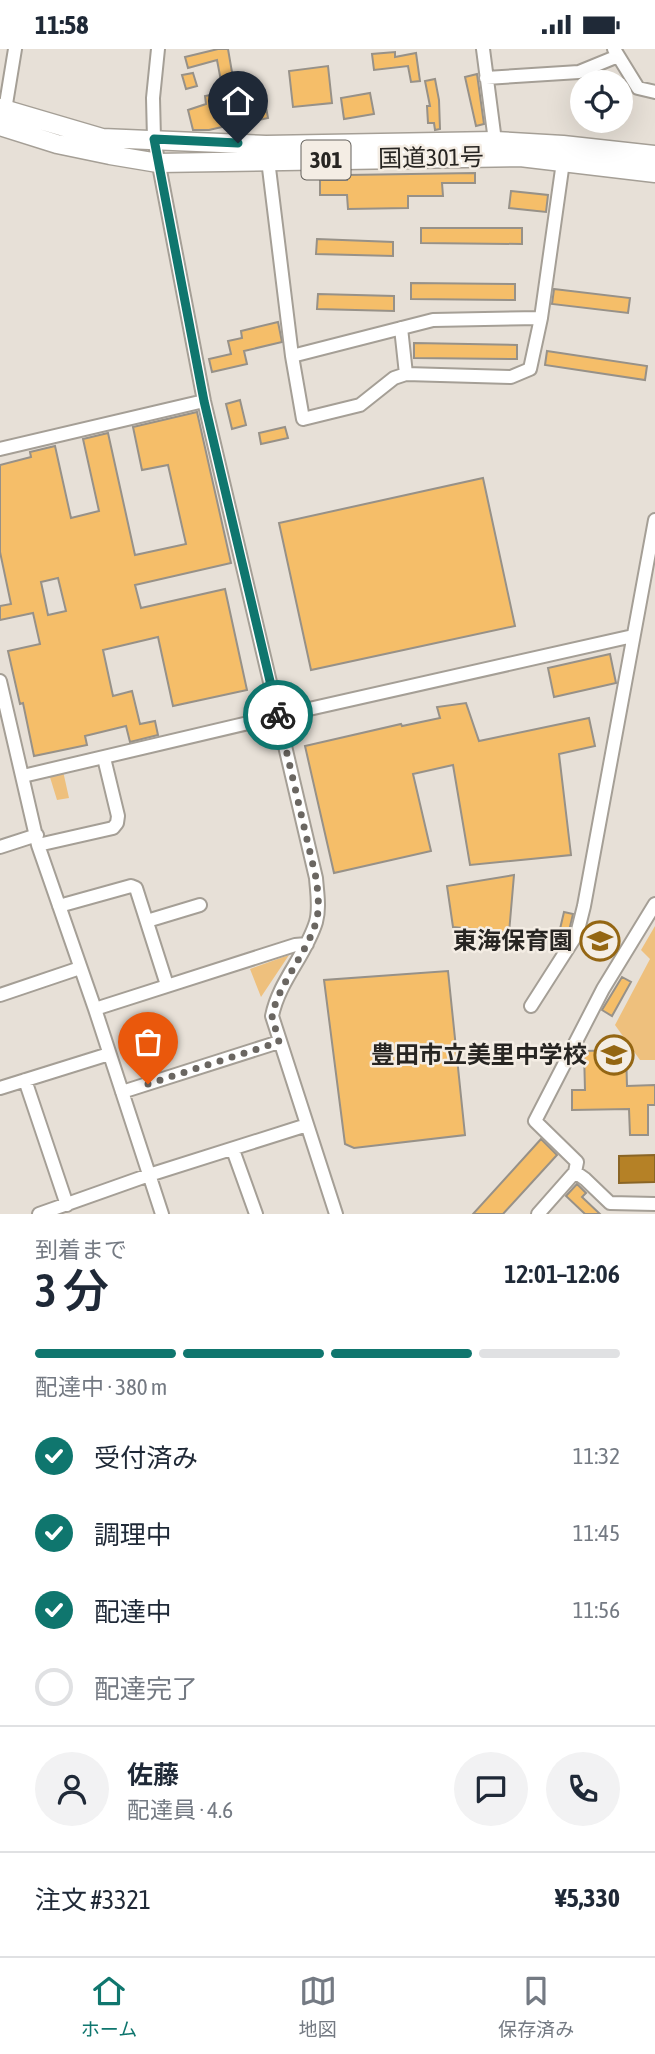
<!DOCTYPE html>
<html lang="ja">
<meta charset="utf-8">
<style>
body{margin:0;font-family:"Asap Condensed","Noto Sans JP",sans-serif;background:#f2f2f3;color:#1f2937;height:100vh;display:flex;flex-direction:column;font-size:26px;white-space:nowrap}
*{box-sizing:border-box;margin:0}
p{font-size:23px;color:#747a83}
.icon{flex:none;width:38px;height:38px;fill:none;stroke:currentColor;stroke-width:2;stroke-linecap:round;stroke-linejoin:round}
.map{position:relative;height:1165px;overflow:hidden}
.drawer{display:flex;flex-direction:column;background:#fff;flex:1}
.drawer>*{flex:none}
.controls{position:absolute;left:570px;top:21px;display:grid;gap:14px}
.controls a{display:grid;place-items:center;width:63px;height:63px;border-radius:50%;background:#fff;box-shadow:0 7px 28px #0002;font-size:35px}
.pin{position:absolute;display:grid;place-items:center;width:60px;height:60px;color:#fff;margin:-72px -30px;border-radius:50% 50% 50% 0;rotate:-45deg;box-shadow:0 0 7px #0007}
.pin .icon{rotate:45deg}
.courier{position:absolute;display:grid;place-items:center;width:70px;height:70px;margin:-35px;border:5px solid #0f766e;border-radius:50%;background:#fff;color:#222;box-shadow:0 2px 9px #0007}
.headline em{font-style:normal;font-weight:600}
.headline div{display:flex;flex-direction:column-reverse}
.headline{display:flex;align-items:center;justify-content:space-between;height:119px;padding:0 35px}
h1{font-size:46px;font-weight:600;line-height:52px}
.bar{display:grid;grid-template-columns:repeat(4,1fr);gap:10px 7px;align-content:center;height:84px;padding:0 35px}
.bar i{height:9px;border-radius:5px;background:#e0e1e3}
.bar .selected{background:#0f766e}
.bar p{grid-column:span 4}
.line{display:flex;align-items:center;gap:18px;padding:0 35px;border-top:2px solid #e0e1e3}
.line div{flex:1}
.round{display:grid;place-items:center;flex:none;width:74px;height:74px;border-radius:37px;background:#f2f2f3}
ol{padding:0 35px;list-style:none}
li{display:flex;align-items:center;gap:21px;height:77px}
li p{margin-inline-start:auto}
li .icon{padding:7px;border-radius:50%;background:#0f766e;color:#fff;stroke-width:4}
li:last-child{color:#747a83}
li i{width:38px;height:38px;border:4px solid #e0e1e3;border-radius:50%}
.status{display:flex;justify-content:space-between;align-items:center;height:49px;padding:0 35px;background:#fff;direction:ltr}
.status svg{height:19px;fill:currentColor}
.menu{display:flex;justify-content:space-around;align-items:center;height:98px;border-top:2px solid #e0e1e3;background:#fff;font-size:19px;color:#747a83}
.menu a{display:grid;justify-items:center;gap:4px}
.menu .selected{color:#0f766e}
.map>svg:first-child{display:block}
.green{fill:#eec07d}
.water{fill:#b58126;stroke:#8a6525;stroke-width:2}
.building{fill:#f5be69;stroke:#979188;stroke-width:2;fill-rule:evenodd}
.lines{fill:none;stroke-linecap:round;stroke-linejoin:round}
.minor-casing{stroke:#a59f96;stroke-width:16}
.highway-casing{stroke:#a59f96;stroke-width:21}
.minor{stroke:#fff;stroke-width:12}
.highway{stroke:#fff;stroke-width:18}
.done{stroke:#6a6661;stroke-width:7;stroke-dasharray:0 12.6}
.route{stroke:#0f766e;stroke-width:9}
.labels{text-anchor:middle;stroke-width:5;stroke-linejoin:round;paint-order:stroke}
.shield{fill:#f4ede4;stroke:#64615c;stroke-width:2}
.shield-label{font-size:23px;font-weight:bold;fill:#272522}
.street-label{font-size:24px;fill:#272522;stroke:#f4ede4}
.poi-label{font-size:24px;font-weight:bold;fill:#272522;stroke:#f4ede4;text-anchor:end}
</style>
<div class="status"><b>11:58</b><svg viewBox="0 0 49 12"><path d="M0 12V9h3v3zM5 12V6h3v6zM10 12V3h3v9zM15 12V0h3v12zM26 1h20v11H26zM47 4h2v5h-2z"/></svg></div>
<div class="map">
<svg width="655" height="1165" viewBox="0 0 655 1165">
<rect width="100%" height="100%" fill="#e7e0d7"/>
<path class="green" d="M 63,722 L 69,749 L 57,751 L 49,725 Z
M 655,877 L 655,1011 L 640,1011 L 615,976 L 650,910 L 641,901 Z
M 289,906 L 261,948 L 250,920 Z"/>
<path class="water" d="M 655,1106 L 655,1133 L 619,1134 L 619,1107 Z"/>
<path class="building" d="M 218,0 L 228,0 L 233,29 L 221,32 L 217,11 L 188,19 L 185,8 Z
M 395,3 L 395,8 L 416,4 L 420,32 L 411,33 L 408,17 L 374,21 L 372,5 Z
M 328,17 L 332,54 L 293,58 L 289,22 Z
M 193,24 L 197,37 L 186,40 L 182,26 Z
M 477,25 L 484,75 L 476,77 L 465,28 Z
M 435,30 L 439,51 L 440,80 L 435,81 L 434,74 L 428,74 L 427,57 L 430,57 L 425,32 Z
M 221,44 L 224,61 L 242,56 L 242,45 L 253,45 L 253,61 L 266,58 L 268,69 L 249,73 L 234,73 L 235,75 L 209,81 L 193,81 L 188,61 L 206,55 L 205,47 Z
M 370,44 L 374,65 L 344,70 L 341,49 Z
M 475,124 L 475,134 L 442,134 L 443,147 L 408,147 L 408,159 L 348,160 L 347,146 L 320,146 L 320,131 L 347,131 L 347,126 Z
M 511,142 L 548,146 L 546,163 L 509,159 Z
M 421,179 L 522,179 L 522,195 L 421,194 Z
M 317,190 L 393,193 L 393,207 L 316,205 Z
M 411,234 L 515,235 L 515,251 L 411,250 Z
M 554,240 L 630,249 L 628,264 L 552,255 Z
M 318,245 L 394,247 L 394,262 L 317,260 Z
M 278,273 L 282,293 L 244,302 L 247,315 L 212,323 L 209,310 L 231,305 L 228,292 L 242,289 L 241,282 Z
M 414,294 L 517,296 L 517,310 L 414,309 Z
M 547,302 L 647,317 L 645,331 L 545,316 Z
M 240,351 L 246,376 L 232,380 L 226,355 Z
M 197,363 L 231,514 L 135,536 L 141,559 L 225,540 L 247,641 L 173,657 L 158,588 L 103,601 L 113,647 L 132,642 L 140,675 L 155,672 L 158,686 L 130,693 L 126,677 L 85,687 L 87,696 L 34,707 L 23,654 L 20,655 L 8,602 L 40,595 L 33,564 L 0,571 L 0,557 L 11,555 L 0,503 L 0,416 L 31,408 L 30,403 L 55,397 L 71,469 L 99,462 L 83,390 L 108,384 L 135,506 L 186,495 L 168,416 L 142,421 L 133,378 ZM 58,529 L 66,562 L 48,566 L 41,533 Z
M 285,378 L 288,389 L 261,395 L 259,384 Z
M 483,429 L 515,577 L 311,621 L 279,474 Z
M 610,605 L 616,634 L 554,648 L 548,619 Z
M 466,654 L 479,692 L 589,669 L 595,697 L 559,705 L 571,806 L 470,816 L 453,716 L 413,725 L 431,802 L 334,824 L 305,697 L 401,675 L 402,677 L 440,669 L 437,658 Z
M 514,826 L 509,884 L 453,878 L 447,837 Z
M 564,863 L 573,865 L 569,882 L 560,880 Z
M 448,922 L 465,1086 L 354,1099 L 345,1095 L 324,931 Z
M 622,928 L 631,933 L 612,967 L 602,961 Z
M 626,1001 L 627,1037 L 655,1036 L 655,1056 L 648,1056 L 648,1086 L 630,1086 L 629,1060 L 572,1061 L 572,1041 L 585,1041 L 584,1002 Z
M 541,1090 L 557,1106 L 503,1165 L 473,1165 Z
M 577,1135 L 586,1144 L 582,1148 L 600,1165 L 585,1165 L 566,1147 Z"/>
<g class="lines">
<g class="minor-casing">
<path id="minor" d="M 158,0 L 153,49 L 154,90 L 204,352 L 316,829 C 317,843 320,859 316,873 C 306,906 279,932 272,967 L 336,1165
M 483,0 L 495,92
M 614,0 L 638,39 L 655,43
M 486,29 L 579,23 L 618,7
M 5,61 L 15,0
M 268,111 L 292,307 L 303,370 L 360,356 L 394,329 L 406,325 L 511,328 L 530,320 L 541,269
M 401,279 L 406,325
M 292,307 L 433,271 L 541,269 L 563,113
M 0,400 L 204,352
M 0,632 L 38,796 L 95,960 L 162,1165
M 23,727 L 278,667 L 633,587
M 38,796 L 113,779 L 117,774 L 118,767 L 104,709
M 0,798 L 37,786
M 59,857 L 131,837 L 136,839 L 167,936
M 147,872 L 200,856
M 0,946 L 80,919
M 531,957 L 577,885 L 584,857 L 655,471
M 95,960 L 295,896 L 307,895
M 25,1031 L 67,1156
M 0,1039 L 109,1005
M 122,1043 L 279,993
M 233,1101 L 256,1165
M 575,1123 L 585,1130 L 610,1154 L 655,1155
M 39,1165 L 149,1126 L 307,1076
M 538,1165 L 575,1123 L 577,1113 L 535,1072 L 603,940 L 655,855"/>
</g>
<g class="highway-casing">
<path id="highway" d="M 0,59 L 102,89 L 266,96 L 495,92 L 563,96 L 655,106
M 0,77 L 57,95 L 110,106 L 158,114 L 520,108 L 655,124"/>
</g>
<use href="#minor" class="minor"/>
<use href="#highway" class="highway"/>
</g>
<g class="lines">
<path class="done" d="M 148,1035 L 279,993 L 272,967 L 275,956 C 285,927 307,903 316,873 C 320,859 318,843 316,829 L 278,666"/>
<path class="route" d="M 238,94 L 154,90 L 204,352 L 278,666"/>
</g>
<defs>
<g id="school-ring" transform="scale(2.0125)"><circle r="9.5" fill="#f4ede4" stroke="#946613" stroke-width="1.5"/><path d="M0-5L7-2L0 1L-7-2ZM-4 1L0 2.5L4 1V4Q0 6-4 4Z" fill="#946613"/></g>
</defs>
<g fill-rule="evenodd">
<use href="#school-ring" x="600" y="892"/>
<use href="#school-ring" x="614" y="1006"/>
</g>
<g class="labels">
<rect class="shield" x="301.5" y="91.5" width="49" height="39" rx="5"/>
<g class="shield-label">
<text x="326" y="119">301</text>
</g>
<g class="street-label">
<text transform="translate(431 109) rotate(-1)" y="8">国道301号</text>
</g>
<g class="poi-label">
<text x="573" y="900">東海保育園</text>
<text x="587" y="1014">豊田市立美里中学校</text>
</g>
</g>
</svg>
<div class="controls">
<a><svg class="icon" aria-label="locate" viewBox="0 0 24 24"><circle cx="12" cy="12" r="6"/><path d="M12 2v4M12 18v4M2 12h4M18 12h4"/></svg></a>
</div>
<div class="pin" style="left:148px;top:1035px;background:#ea580c"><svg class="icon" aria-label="bag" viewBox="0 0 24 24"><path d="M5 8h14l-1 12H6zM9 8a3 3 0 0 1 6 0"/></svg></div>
<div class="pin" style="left:238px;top:94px;background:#1f2937"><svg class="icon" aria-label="home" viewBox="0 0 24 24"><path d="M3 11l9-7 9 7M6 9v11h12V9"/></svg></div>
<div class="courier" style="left:278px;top:666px"><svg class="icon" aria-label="bike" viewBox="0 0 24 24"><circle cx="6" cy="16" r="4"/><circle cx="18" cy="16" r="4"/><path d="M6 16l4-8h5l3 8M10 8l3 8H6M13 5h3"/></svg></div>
</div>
<section class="drawer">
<div class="headline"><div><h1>3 分</h1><p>到着まで</p></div><em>12:01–12:06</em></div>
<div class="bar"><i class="selected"></i><i class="selected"></i><i class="selected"></i><i></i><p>配達中 · 380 m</p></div>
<ol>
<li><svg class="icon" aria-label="check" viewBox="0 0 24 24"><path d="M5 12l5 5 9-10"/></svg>受付済み<p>11:32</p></li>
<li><svg class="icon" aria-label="check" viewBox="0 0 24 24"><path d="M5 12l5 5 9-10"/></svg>調理中<p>11:45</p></li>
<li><svg class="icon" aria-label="check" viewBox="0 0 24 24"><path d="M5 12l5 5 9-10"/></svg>配達中<p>11:56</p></li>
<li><i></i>配達完了</li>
</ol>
<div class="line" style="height:126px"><a class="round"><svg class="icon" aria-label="person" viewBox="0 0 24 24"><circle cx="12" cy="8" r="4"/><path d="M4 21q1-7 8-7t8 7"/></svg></a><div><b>佐藤</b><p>配達員 · 4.6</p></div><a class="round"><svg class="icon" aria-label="chat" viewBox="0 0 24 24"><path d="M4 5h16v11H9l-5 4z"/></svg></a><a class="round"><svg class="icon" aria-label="phone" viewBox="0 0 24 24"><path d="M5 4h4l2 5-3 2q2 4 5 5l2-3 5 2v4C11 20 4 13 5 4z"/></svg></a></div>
<div class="line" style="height:91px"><div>注文 #3321</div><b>¥5,330</b></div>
</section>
<nav class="menu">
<a class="selected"><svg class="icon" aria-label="home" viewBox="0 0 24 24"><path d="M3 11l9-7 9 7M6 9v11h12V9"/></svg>ホーム</a>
<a><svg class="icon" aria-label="map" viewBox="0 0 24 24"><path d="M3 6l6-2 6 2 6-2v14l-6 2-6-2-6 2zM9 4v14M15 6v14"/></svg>地図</a>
<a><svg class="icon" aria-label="saved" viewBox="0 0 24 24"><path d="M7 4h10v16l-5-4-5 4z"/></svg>保存済み</a>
</nav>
